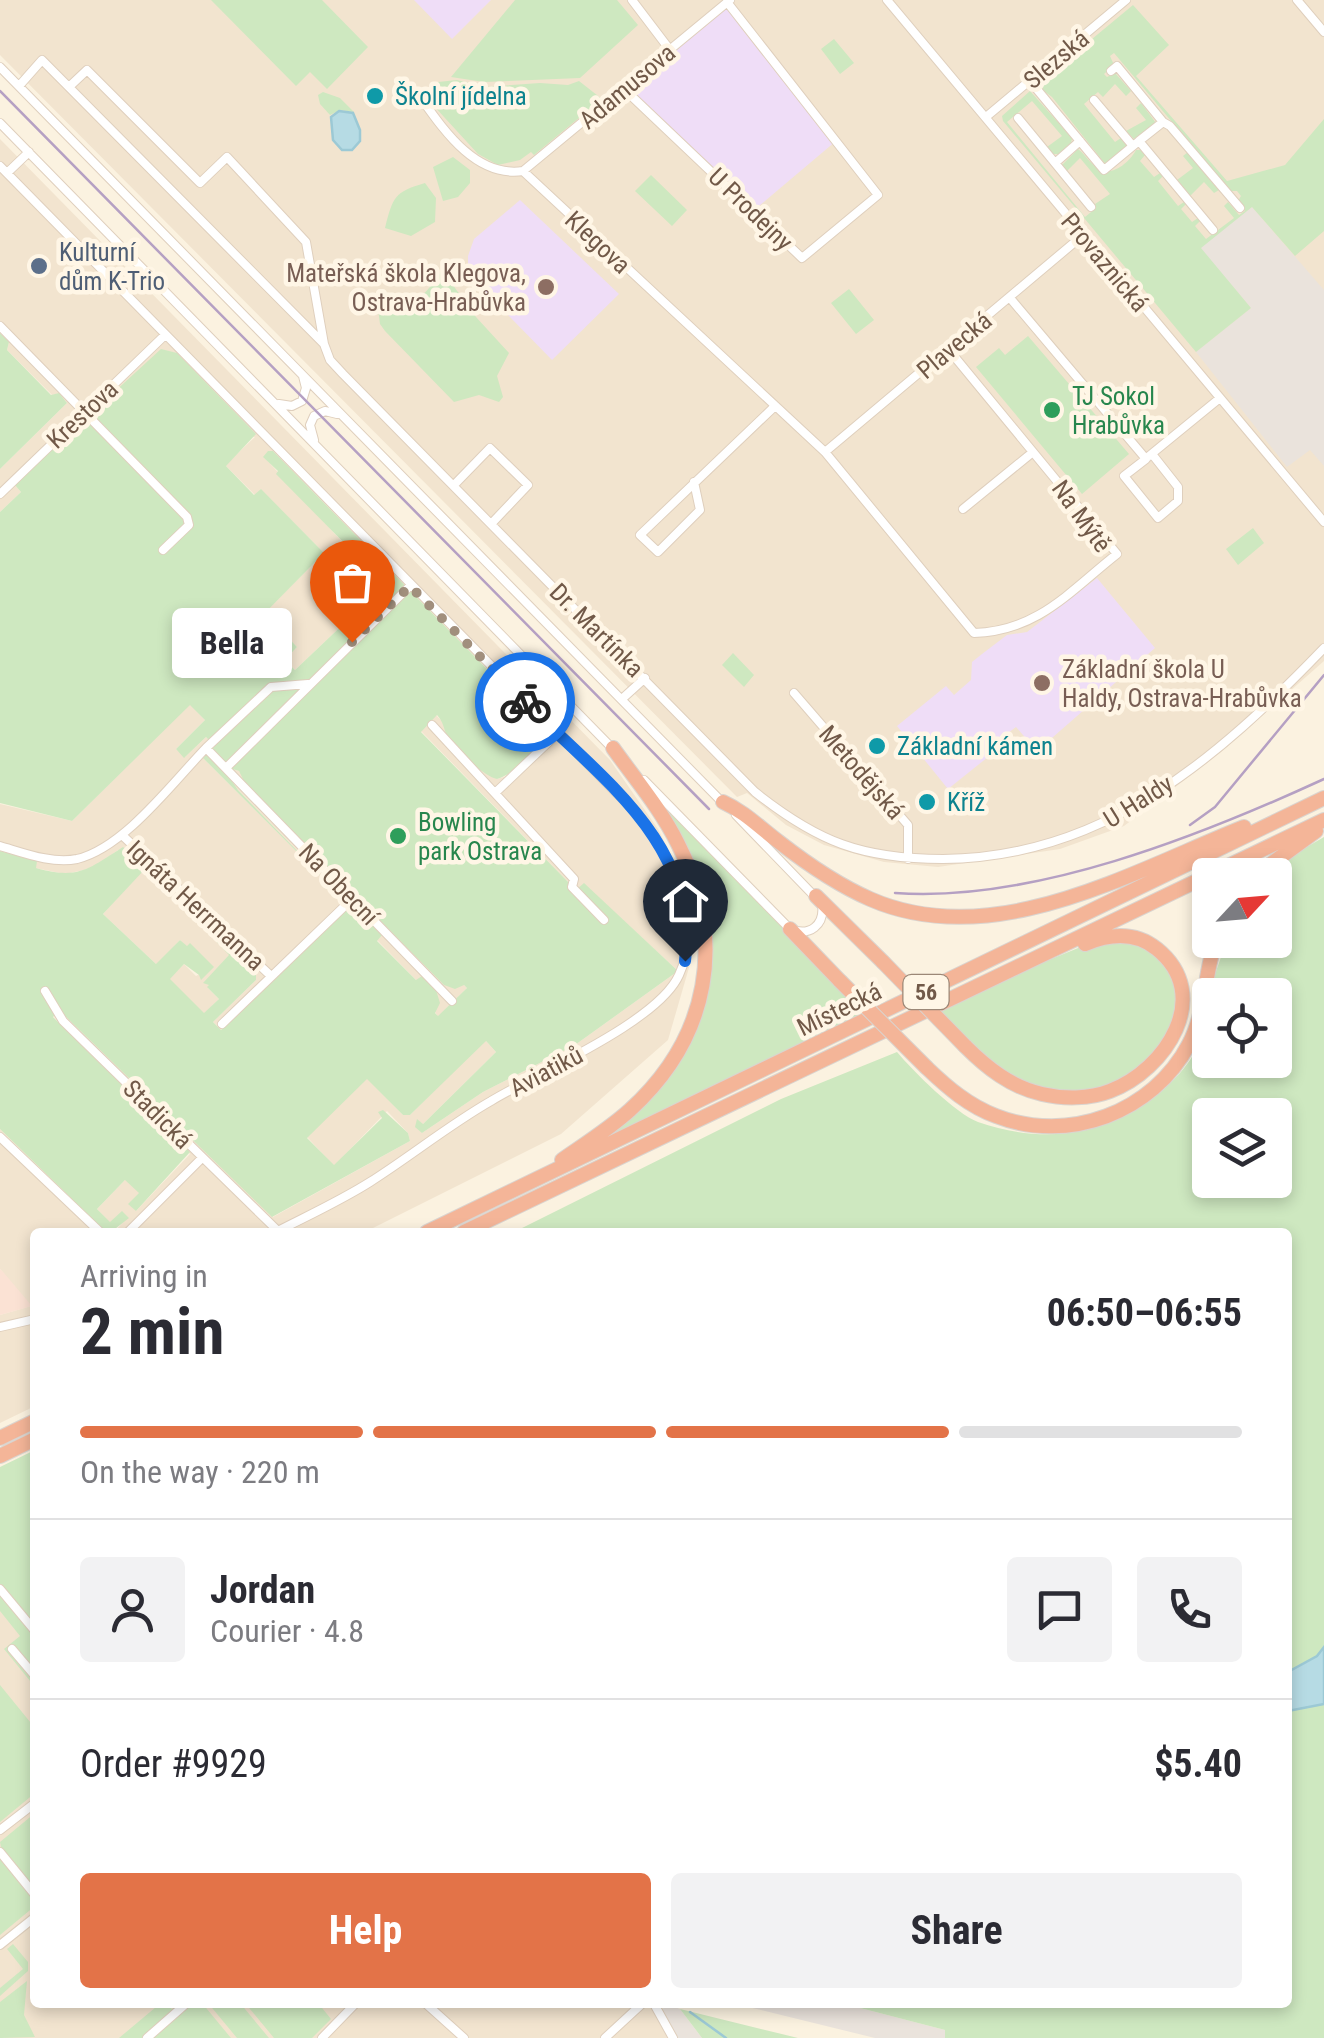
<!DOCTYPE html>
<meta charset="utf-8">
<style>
body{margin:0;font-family:"Roboto Condensed",sans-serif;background:#f2f2f3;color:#2b2b33;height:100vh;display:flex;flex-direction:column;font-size:38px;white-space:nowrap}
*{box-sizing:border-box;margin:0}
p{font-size:32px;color:#7c7c81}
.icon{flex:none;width:55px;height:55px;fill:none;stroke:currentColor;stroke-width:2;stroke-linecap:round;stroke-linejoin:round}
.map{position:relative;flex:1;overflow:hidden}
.details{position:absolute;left:30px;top:1228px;width:1262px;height:780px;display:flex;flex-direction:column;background:#fff;border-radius:10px;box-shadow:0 5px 15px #0003}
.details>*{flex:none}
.needle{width:65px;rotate:64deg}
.fabs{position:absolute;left:1192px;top:858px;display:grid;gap:20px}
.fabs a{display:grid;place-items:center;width:100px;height:100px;border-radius:10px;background:#fff;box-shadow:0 5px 15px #0003;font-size:50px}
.pin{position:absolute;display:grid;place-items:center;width:85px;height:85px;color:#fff;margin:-102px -42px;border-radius:50% 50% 50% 0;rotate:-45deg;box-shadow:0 0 10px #0007}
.pin .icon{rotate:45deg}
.courier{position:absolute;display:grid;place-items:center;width:100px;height:100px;margin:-50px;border:8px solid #1a73e8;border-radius:50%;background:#fff;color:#222;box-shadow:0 2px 12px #0007}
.bubble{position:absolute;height:70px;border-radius:10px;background:#fff;box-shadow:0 5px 15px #0003;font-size:32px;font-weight:700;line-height:70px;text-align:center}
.overview em{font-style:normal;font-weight:700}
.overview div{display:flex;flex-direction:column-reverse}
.overview{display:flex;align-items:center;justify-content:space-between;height:170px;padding:0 50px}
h1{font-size:65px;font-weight:700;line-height:75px}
.bar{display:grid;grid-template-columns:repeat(4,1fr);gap:15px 10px;align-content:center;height:120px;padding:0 50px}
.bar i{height:12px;border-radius:8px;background:#e1e1e2}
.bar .active{background:#e37348}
.bar p{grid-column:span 4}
.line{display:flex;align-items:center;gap:25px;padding:0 50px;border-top:2px solid #e1e1e2}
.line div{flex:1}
.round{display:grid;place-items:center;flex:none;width:105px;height:105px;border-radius:10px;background:#f2f2f3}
.action{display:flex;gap:20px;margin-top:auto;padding:20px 50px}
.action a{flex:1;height:115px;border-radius:10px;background:#e37348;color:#fff;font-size:40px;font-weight:700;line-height:115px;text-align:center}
.action a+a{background:#f2f2f3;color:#2b2b33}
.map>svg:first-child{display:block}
.residential{fill:#f2e4cf}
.commercial{fill:#fbe2d4}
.industrial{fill:#eae3dc}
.education{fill:#efddf7}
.green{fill:#cee8c0;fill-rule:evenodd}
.water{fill:#b6dbe4;stroke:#9cc9d5;stroke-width:2.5}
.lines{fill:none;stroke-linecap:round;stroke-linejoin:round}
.stream{stroke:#9cc9d5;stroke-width:2.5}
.street-casing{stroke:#dfcfbd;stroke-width:10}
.highway-casing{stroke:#dad4cf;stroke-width:16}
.street{stroke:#fff;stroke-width:8}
.highway{stroke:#f4b598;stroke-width:14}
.tram{stroke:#b5a0c3;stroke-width:2.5}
.highway-bridge-casing{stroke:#dad4cf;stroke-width:16;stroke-linecap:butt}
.highway-bridge{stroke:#f4b598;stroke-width:14}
.done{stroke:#a18f7d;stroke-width:10;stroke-dasharray:0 18}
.route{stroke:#1a73e8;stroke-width:12}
.culture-dot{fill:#0f9aa8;stroke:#fff6e6;stroke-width:4}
.service-dot{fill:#5c6f8a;stroke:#fff6e6;stroke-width:4}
.education-dot{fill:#8d6e63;stroke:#fff6e6;stroke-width:4}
.leisure-dot{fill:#2e9e5b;stroke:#fff6e6;stroke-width:4}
.labels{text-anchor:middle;stroke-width:9;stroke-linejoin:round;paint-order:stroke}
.shield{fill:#fff6e6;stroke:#9c8877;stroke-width:2.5}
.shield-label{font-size:22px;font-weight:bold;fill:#715948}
.street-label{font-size:25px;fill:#715948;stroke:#fff6e6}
.culture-label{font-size:25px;fill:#0d838f;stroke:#fff6e6;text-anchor:start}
.service-label{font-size:25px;fill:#4e5e75;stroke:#fff6e6;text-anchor:start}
.education-label{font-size:25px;fill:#785e54;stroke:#fff6e6;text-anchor:end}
.leisure-label{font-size:25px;fill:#27864d;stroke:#fff6e6;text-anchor:start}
</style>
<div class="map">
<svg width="1324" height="2038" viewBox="0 0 1324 2038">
<rect width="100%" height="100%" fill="#fbf2e0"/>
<path class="residential" d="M 0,0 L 1324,0 L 1324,661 L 1220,753 L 1124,826 L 1060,849 L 938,867 L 884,862 L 824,845 L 786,825 L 747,793 L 737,797 L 0,55 Z
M 0,139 L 610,760 L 658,829 L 686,885 L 695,947 L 668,1040 L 561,1134 L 365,1232 L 35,1232 L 35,1406 L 0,1423 L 0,1315 L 31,1306 L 0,1269 L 0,1129 L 107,1232 L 115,1231 L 128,1217 L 110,1223 L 97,1209 L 126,1179 L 140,1193 L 136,1211 L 190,1154 L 170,1130 L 53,1016 L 59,1010 L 273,1217 L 410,1141 L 408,1133 L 387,1111 L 334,1166 L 307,1137 L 367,1078 L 403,1115 L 410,1115 L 485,1040 L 496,1052 L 422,1125 L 418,1120 L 422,1133 L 483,1092 L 575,1045 L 678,971 L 584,884 L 577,891 L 421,731 L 436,715 L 497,779 L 507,776 L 541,741 L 544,733 L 540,723 L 273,451 L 264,457 L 347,547 L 318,575 L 355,613 L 295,670 L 285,660 L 297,647 L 281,631 L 268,643 L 251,626 L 324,553 L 261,490 L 255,495 L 225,465 L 255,437 L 82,423 L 14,484 L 21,492 L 0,512 L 0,469 L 67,403 L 59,394 L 52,395 L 7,350 L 9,342 L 0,333 Z
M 190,704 L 205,720 L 176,749 L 185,757 L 206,737 L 216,746 L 204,759 L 340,895 L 238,790 L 219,765 L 239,771 L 467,988 L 438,1017 L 417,981 L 377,940 L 381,936 L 345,910 L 221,1030 L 213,1022 L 256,980 L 214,940 L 230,955 L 208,988 L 219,999 L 204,1014 L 169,979 L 184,964 L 196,976 L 213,967 L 190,944 L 187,947 L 180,940 L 157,965 L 103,914 L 145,867 L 118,850 L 94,868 L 65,874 L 35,868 L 36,861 L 0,851 L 0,804 L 72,821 Z
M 35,1465 L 35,2002 L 655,2003 L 675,2038 L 0,2038 L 0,1519 Z"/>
<path class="commercial" d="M 0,1269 L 4,1273 L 32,1306 L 0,1315 Z"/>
<path class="industrial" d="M 1252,207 L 1324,290 L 1324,466 L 1310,450 L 1287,467 L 1196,352 L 1251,308 L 1200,248 Z
M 732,2003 L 841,2003 L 945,2030 L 945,2038 L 875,2038 Z
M 668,2005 L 680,2009 L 702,2038 L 675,2038 L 661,2010 Z"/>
<path class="education" d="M 414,0 L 491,0 L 452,39 Z
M 727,2 L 836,141 L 753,211 L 624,89 Z
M 520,200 L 619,294 L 552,360 L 473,279 L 468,268 L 468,256 L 474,239 Z
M 1097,578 L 1155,648 L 1037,751 L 1016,727 L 1004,736 L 1010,742 L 1002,749 L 997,742 L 990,748 L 993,753 L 948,789 L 897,726 L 946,686 L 954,695 L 971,680 L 972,662 L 982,654 L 1007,635 L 1027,632 Z"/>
<path class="green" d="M 211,0 L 322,0 L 368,47 L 327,89 L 310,72 L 296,86 Z
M 515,0 L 617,0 L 638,25 L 580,78 L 484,82 L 451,77 Z
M 1133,5 L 1169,45 L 1136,76 L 1227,181 L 1285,165 L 1324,119 L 1324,231 L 1295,256 L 1252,207 L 1201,248 L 1251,308 L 1196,352 L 1003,121 L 1002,116 L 1030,91 L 1072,138 L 1071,144 L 1059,154 L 1053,154 L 1047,147 L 1062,136 L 1032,101 L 1007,122 L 1085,217 L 1096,208 L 1095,204 L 1110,194 L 1080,158 L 1067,171 L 1062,165 L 1078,149 C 1085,154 1094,169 1103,171 C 1116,174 1131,160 1136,150 L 1141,150 L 1145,155 L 1140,161 L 1154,177 L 1160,173 L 1163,176 L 1158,181 L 1178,206 L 1184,202 L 1186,204 L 1181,209 L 1192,222 L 1198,218 L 1200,221 L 1195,226 L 1206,239 L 1234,218 L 1224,206 L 1228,202 L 1239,215 L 1245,211 L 1238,201 L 1241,196 L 1237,191 L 1230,191 L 1114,53 L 1110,56 L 1114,65 L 1104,74 L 1107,77 L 1115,73 L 1131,91 L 1126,96 L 1115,84 L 1103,97 L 1098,92 L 1084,104 L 1115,142 L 1121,138 L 1127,145 L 1106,165 L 1052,97 L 1040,88 L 1039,83 Z
M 834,39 L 854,63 L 840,74 L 821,49 Z
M 457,80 L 486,87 L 540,83 L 568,85 L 579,81 L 602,99 L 534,155 L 531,152 L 520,160 L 498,165 L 478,154 L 422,93 L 438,82 Z
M 323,92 L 340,98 L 354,112 L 340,110 L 330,115 L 320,104 L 318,95 Z
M 1141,103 L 1156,123 L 1134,139 L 1126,131 L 1146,120 L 1136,108 Z
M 1188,152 L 1219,190 L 1214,193 L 1204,182 L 1190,196 L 1177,180 L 1193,168 L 1183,156 Z
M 453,157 L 470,170 L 470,183 L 458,197 L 443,201 L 433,167 Z
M 651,175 L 687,210 L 672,226 L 635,191 Z
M 425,183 L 436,198 L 435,222 L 411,236 L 385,228 C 393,197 394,192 425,183 Z
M 442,270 L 476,317 L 509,353 L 497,376 L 503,397 L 499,402 L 479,395 L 454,402 L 385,331 L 380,324 L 376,294 C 416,300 419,306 442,270 Z
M 849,289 L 874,320 L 856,334 L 831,303 Z
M 0,333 L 9,342 L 7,350 L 51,395 L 59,393 L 67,403 L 0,469 Z
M 1028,336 L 1129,454 L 1082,494 L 976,367 L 999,348 L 1005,355 Z
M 161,349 L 177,353 L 256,434 L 226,466 L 254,495 L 261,489 L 324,553 L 252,626 L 268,642 L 281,630 L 297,647 L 285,660 L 295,670 L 355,613 L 318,575 L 347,546 L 276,474 L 278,471 L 263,457 L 268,451 L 273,451 L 540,723 L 544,733 C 538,749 514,774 497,779 C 485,777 453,748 447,736 C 443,727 444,723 437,715 L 421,732 L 576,890 L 584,883 L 678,971 L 575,1045 L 483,1092 L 422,1133 L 415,1127 L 417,1119 L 423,1124 L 496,1052 L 486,1041 L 410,1115 L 403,1115 L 367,1079 L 307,1138 L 334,1165 L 382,1118 L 378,1112 L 383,1110 L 408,1133 L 410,1141 L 272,1217 L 59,1010 L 53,1017 L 190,1152 L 136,1211 L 128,1204 L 139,1193 L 125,1180 L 97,1209 L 110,1222 L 122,1211 L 129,1218 L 111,1232 L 103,1229 L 0,1129 L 0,851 L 37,861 L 36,868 C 79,880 88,869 123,847 L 146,868 L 103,914 L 156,964 L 180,940 L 187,946 L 190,943 L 214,967 L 201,980 L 199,975 L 184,964 L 170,979 L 204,1013 L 219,999 L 207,987 L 209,985 L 203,983 L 229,955 L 214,939 L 219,937 L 256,971 L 256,980 L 213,1022 L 221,1030 L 349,908 L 357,910 L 382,935 L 377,941 L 416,980 L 422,976 L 436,990 L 440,1003 L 435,1013 L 438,1016 L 467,988 L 464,985 L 455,989 L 444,985 L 246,785 L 239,771 L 222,766 L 238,790 L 342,897 L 203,758 L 215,746 L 206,737 L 184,758 L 176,749 L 205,720 L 190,705 L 72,821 L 0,803 L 0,512 L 21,492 L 14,484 Z
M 1253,528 L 1264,543 L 1238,565 L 1226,549 Z
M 733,653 L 754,675 L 744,687 L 722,665 Z
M 613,748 L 875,1016 L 527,1184 L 610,1126 L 677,1056 L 706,958 L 686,861 Z
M 1324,837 L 1324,1647 L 1317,1656 L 1288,1672 L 1288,1232 L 514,1232 L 781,1099 L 897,1052 C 913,1071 956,1114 978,1122 C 1054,1148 1126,1133 1180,1073 C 1194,1057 1207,1034 1210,1012 L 1210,1060 L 1275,1060 L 1275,995 L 1212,995 L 1214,977 L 1227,940 L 1275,940 L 1275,875 L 1272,875 L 1300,851 ZM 1210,1115 L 1275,1115 L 1275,1180 L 1210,1180 Z
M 1105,937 L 1160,951 L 1183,996 L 1155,1061 L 1095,1095 L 1020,1087 L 930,1009 Z
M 35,1450 L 35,1687 L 4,1649 L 20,1636 L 0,1611 L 0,1467 Z
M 0,1685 L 35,1728 L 35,1793 L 0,1822 Z
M 1324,1704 L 1324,2038 L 945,2038 L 945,2030 L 841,2003 L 1288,2002 L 1288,1711 Z
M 35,1813 L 35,1889 L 1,1847 L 0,1842 Z
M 0,1854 L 35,1897 L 35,1906 L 0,1935 Z
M 13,1944 L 28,1962 L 28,1971 L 0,1996 L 0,1988 L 23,1969 L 7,1949 Z
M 27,1981 L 24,2015 L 35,2037 L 0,2038 L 0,2002 Z
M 162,2002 L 172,2009 L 175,2006 L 172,2003 L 202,2003 L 231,2038 L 119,2038 Z
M 208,2003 L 240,2003 L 269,2038 L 237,2038 Z
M 245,2003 L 318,2003 L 331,2019 L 312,2038 L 274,2038 Z
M 680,2009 L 798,2038 L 702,2038 Z"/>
<path class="water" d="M 339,111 L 353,113 L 360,130 L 360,141 L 352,150 L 342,150 L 333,140 L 331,117 Z
M 1324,1647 L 1324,1704 L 1288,1711 L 1288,1672 L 1317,1656 Z"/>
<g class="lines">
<path class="stream" d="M 690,2012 L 726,2038"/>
<g class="street-casing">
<path id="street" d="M 632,0 L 670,50
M 887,0 L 1324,522
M 1297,0 L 1324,32
M 0,67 L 722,802
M 1111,71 L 1117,66 L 1163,122
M 1030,81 L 1104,170 L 1139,141 L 1213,230
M 19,86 L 42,60 L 324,344 L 330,360 L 343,374 L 755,792 C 818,842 862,859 943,859 C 1104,858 1218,758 1324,648
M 70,86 L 87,70 L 200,183 L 227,157 L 306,242 L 324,344
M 624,89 L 802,258 L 878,195 L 727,2
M 418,94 C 443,129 475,178 523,171 L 825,452 L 974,633 C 1038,631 1070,591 1117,554 L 949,350
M 1094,100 L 1133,146
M 986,117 L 1126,0
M 1018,118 L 1055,163 L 1080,141
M 0,123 L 613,749
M 1139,141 L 1163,122 L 1170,126 L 1240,208
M 1055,163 L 1091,207
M 0,166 L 642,819 C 673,861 704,922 679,975 C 658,1022 537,1073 491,1101 C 449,1125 411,1156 370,1182 C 340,1201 307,1216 276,1232
M 523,171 L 730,0
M 7,173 L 29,152
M 1010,298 L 1146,459 L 1124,476 L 1158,518 L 1178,501 L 1178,487 L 1152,454
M 0,326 L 187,517 L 189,525 L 163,550
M 279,404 L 292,406 L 302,401 L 306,388 L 303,376
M 314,440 L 310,425 L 314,416 L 325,411 L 337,414
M 825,452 L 1082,236
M 1149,456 L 1220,398
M 694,482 L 700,510 L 658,552 L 640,535 L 774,407
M 454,485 L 490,448 L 528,485 L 492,523
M 0,494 L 165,335
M 963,509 L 1033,452
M 506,682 L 528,662
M 794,693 L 908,825 L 908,859
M 623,698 L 645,678
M 432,725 L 574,879 L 572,887 L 604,920
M 206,748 L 271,687 L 308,684
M 227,767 L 411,585
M 644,780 L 790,929 C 810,937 825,925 822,904 L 736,815
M 495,793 L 557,734
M 122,835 L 271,976
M 0,846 C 24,853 52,864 77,859 C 124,848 173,782 206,748 L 452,1001
M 45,991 L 63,1021 L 278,1231
M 222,1024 L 352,899
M 0,1137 L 100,1232
M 128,1232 L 202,1158
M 0,1327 L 35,1319
M 0,1589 L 35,1631
M 12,1649 L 35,1676
M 0,1830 L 35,1803
M 0,1852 L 35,1895
M 0,1945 L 35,1917
M 424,2002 L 464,2038
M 653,2002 L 673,2038
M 147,2038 L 188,2002
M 322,2038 L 357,2002
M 605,2038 L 644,2002"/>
</g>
<g class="highway-casing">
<path id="highway" d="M 723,802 C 745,812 759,827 779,842 C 806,863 838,885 870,899 C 993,953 1131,872 1244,827
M 1256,875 L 1316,831
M 816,896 L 883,962
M 790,929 L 840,981
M 965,1046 C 987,1068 1011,1087 1042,1094 C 1063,1099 1090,1099 1110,1091 C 1166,1070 1214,995 1157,949 C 1135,931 1109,934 1085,944
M 927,1068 C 948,1088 969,1106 996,1116 C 1068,1144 1153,1113 1189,1044 C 1206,1012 1204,974 1216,940
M 562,1160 C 585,1144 609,1129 630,1110 C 710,1037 727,940 678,844 C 661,809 635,779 613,748
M 427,1232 L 1324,798
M 464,1232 L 1324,820
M 0,1438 L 35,1421
M 0,1456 L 35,1439"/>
</g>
<use href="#street" class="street"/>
<use href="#highway" class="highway"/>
<path class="tram" d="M 0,91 L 709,809
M 1190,825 L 1215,807 L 1324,675
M 895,893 C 1032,903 1200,836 1324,779"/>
<g class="highway-bridge-casing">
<path id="highway-bridge" d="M 883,962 L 965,1046
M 840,981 L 927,1068"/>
</g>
<use href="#highway-bridge" class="highway-bridge"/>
</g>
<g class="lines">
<path class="done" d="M 352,642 L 410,586 L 525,702"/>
<path class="route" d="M 525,702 C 598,776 700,844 685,961"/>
</g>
<g class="culture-dot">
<circle cx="375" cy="96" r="10"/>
<circle cx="877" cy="746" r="10"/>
<circle cx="927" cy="802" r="10"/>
</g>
<circle class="service-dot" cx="39" cy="266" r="10"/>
<g class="education-dot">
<circle cx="546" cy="287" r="10"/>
<circle cx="1042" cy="683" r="10"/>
</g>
<g class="leisure-dot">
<circle cx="1052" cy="410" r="10"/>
<circle cx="398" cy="836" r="10"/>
</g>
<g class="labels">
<rect class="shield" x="903.5" y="975" width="45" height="34" rx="8"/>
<g class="shield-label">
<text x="926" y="1000">56</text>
</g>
<g class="street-label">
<text transform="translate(1056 59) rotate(-40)" y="9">Slezská</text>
<text transform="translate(627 86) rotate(-40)" y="9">Adamusova</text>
<text transform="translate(751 209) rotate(44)" y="9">U Prodejny</text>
<text transform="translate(598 242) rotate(43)" y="9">Klegova</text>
<text transform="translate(1105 262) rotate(50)" y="9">Provaznická</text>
<text transform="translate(954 345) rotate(-40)" y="9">Plavecká</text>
<text transform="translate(82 414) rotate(-43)" y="9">Krestova</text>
<text transform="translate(1082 516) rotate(54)" y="9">Na Mýtě</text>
<text transform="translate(597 630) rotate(45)" y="9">Dr. Martínka</text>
<text transform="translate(862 772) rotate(49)" y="9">Metodějská</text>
<text transform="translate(1138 801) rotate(-32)" y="9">U Haldy</text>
<text transform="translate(339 884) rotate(46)" y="9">Na Obecní</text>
<text transform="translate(196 905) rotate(43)" y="9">Ignáta Herrmanna</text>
<text transform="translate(839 1009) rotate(-26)" y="9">Místecká</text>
<text transform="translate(546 1071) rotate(-28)" y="9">Aviatiků</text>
<text transform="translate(158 1114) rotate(45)" y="9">Stadická</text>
</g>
<g class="culture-label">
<text x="395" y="105">Školní jídelna</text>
<text x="897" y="755">Základní kámen</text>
<text x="947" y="811">Kříž</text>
</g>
<g class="service-label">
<text x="59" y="261">Kulturní<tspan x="59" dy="29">dům K-Trio</tspan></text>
</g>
<g class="education-label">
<text x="526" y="282">Mateřská škola Klegova,<tspan x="526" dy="29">Ostrava-Hrabůvka</tspan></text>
<text x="1062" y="678" text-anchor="start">Základní škola U<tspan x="1062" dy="29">Haldy, Ostrava-Hrabůvka</tspan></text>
</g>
<g class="leisure-label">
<text x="1072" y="405">TJ Sokol<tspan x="1072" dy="29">Hrabůvka</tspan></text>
<text x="418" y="831">Bowling<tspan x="418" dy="29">park Ostrava</tspan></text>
</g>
</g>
</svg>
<div class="fabs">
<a><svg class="needle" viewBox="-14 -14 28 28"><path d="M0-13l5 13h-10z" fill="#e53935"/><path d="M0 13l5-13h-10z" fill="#7c7c81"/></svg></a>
<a><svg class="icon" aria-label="locate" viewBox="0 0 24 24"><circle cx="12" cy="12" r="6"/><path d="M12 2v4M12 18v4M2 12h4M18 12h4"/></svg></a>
<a><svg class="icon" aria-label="layers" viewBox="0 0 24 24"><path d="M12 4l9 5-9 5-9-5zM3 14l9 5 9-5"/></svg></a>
</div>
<div class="pin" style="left:352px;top:642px;background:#ea580c"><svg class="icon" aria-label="bag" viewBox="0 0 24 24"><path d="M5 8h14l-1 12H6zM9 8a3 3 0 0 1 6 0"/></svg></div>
<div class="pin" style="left:685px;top:961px;background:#1f2937"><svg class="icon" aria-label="home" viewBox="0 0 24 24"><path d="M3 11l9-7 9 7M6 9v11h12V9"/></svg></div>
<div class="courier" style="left:525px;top:702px"><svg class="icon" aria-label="bike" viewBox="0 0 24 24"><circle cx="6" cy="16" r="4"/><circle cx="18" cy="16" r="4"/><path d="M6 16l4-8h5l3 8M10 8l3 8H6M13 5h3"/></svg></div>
<div class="bubble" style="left:172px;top:608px;width:120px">Bella</div>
<section class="details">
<div class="overview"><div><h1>2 min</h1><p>Arriving in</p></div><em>06:50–06:55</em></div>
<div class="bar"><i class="active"></i><i class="active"></i><i class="active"></i><i></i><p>On the way · 220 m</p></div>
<div class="line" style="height:180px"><a class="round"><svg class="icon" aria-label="person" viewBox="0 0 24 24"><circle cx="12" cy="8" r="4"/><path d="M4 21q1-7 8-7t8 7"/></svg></a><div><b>Jordan</b><p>Courier · 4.8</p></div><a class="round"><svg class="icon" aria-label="chat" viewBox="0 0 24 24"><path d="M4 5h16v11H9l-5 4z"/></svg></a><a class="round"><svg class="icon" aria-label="phone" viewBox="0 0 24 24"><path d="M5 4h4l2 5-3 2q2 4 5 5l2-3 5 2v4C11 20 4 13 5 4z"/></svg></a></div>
<div class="line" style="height:130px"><div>Order #9929</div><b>$5.40</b></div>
<div class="action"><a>Help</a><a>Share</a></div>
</section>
</div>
